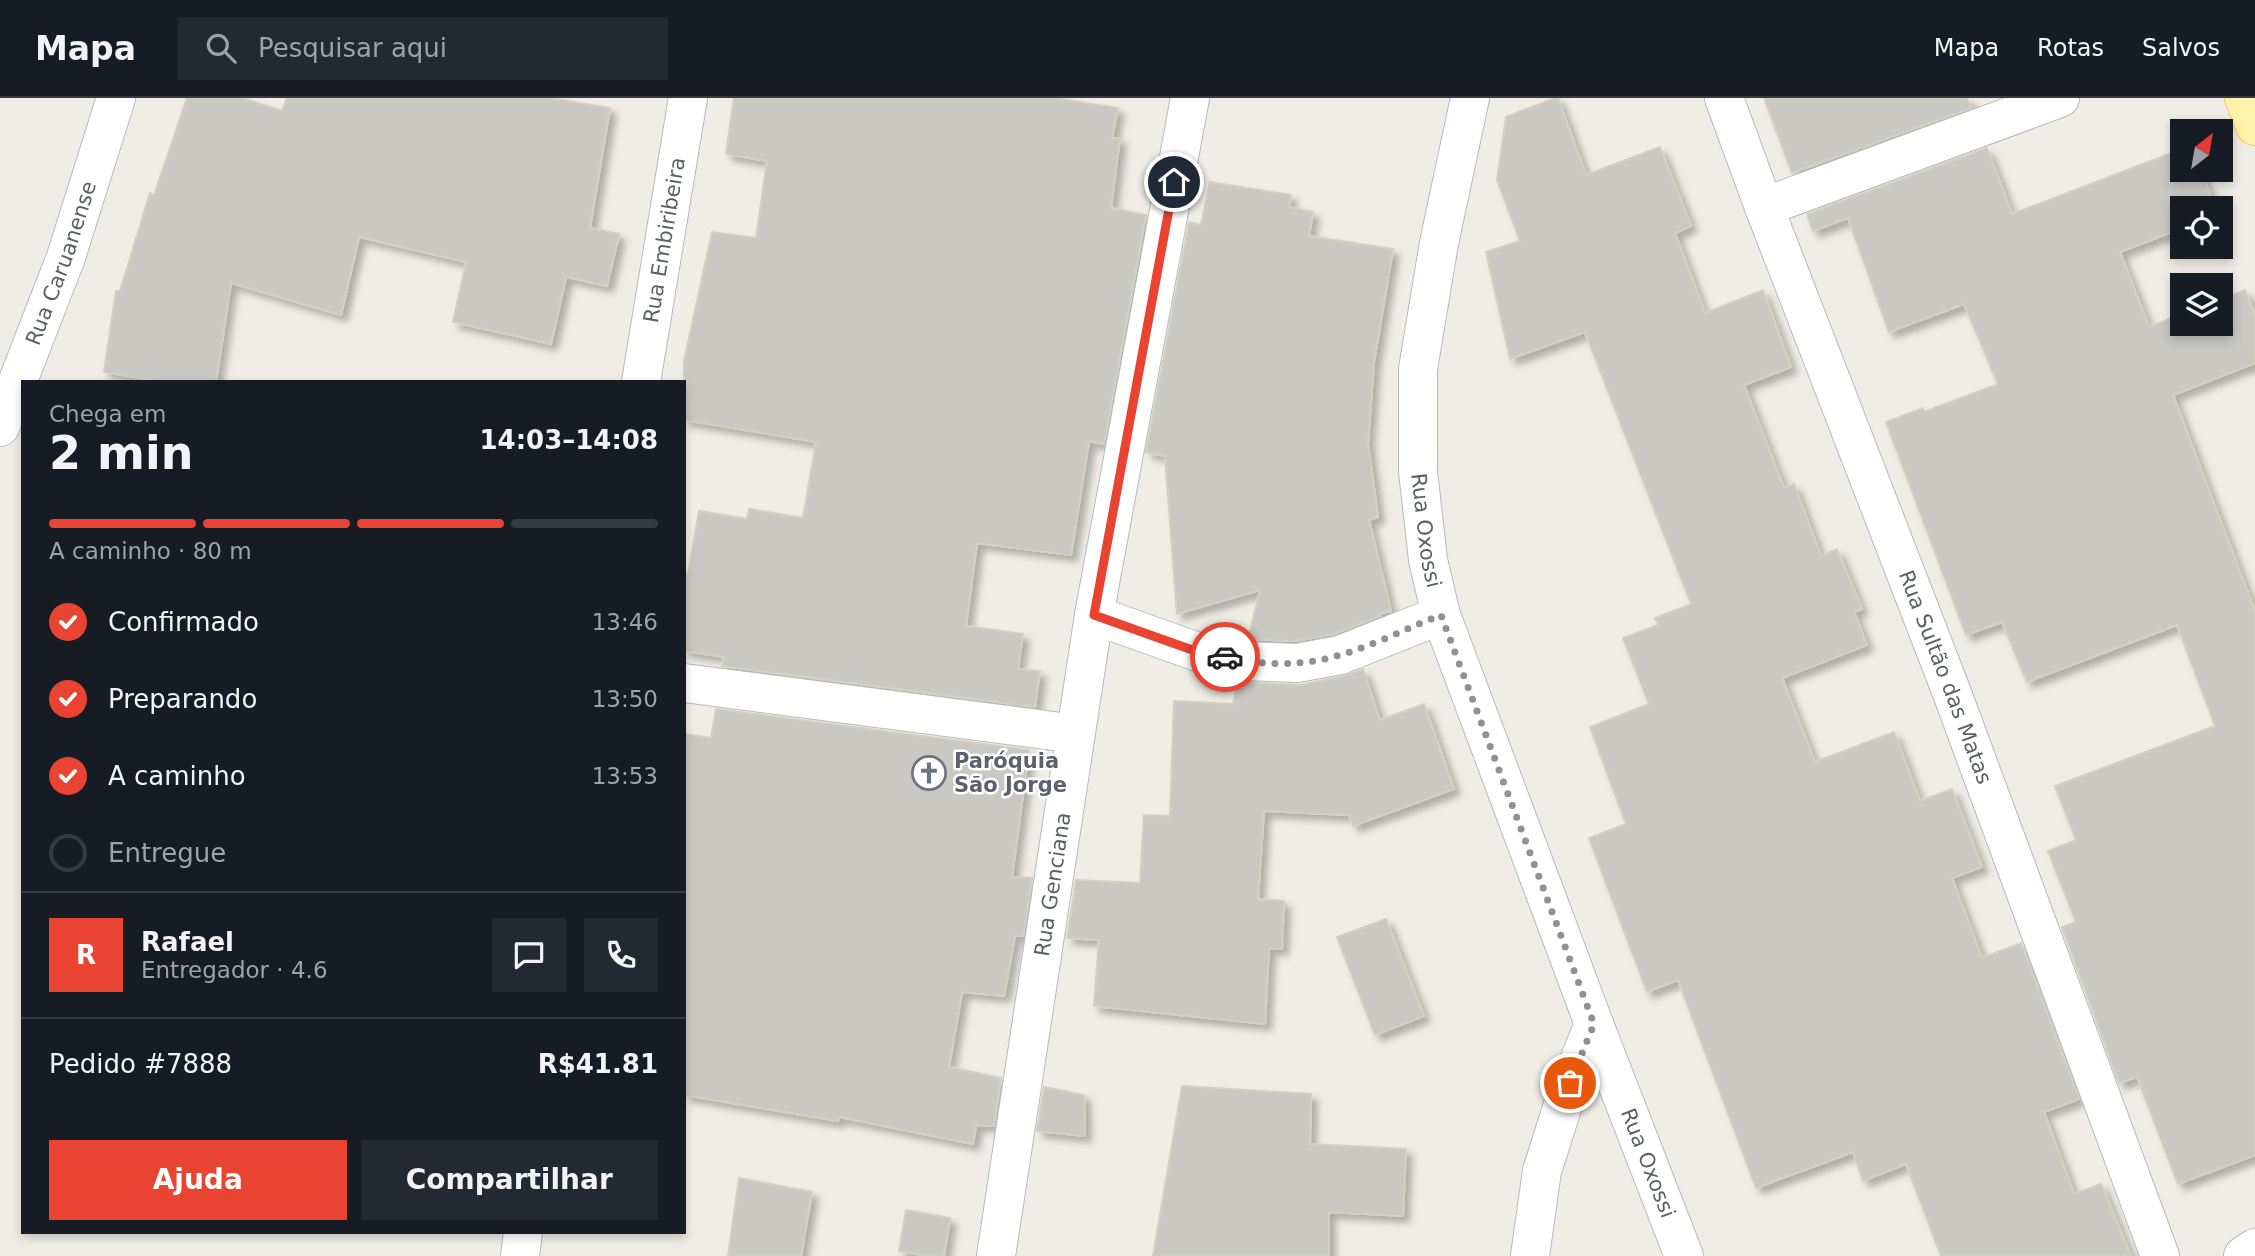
<!DOCTYPE html>
<html lang="pt">
<meta charset="utf-8">
<style>
body{margin:0;font-family:"DejaVu Sans",sans-serif;background:#242831;color:#f1f3f6;height:100vh;display:flex;flex-direction:column;font-size:26px;white-space:nowrap}
*{box-sizing:border-box;margin:0}
p{font-size:23px;color:#9ea1a6}
.icon{flex:none;width:38px;height:38px;fill:none;stroke:currentColor;stroke-width:2;stroke-linecap:round;stroke-linejoin:round}
.map{position:relative;flex:1;overflow:hidden}
.panel{position:absolute;left:21px;top:282px;width:665px;height:854px;display:flex;flex-direction:column;background:#171b24;border-radius:0px;box-shadow:0 4px 10px #0003}
.panel>*{flex:none}
.needle{width:46px;rotate:31deg}
.buttons{position:absolute;left:2170px;top:21px;display:grid;gap:14px}
.buttons a{display:grid;place-items:center;width:63px;height:63px;border-radius:0px;background:#171b24;box-shadow:0 4px 10px #0003;font-size:35px}
.pin{position:absolute;display:grid;place-items:center;width:60px;height:60px;color:#fff;margin:-30px;border:4px solid #fff;border-radius:50%;box-shadow:0 2px 7px #0007}
.courier{position:absolute;display:grid;place-items:center;width:70px;height:70px;margin:-35px;border:5px solid #e94431;border-radius:50%;background:#fff;color:#222;box-shadow:0 2px 9px #0007}
.summary em{font-style:normal;font-weight:600}
.summary div{display:flex;flex-direction:column-reverse}
.summary{display:flex;align-items:center;justify-content:space-between;height:119px;padding:0 28px}
h1{font-size:46px;font-weight:600;line-height:52px}
.bar{display:grid;grid-template-columns:repeat(4,1fr);gap:10px 7px;align-content:center;height:84px;padding:0 28px}
.bar i{height:9px;border-radius:5px;background:#363941}
.bar .active{background:#e94431}
.bar p{grid-column:span 4}
.line{display:flex;align-items:center;gap:18px;padding:0 28px;border-top:2px solid #363941}
.line div{flex:1}
.round{display:grid;place-items:center;flex:none;width:74px;height:74px;border-radius:0px;background:#242831}
ol{padding:0 28px;list-style:none}
li{display:flex;align-items:center;gap:21px;height:77px}
li p{margin-inline-start:auto}
li .icon{padding:7px;border-radius:50%;background:#e94431;color:#fff;stroke-width:4}
li:last-child{color:#9ea1a6}
li i{width:38px;height:38px;border:4px solid #363941;border-radius:50%}
.cta{display:flex;gap:14px;margin-top:auto;padding:14px 28px}
.cta a{flex:1;height:80px;border-radius:0px;background:#e94431;color:#fff;font-size:28px;font-weight:600;line-height:80px;text-align:center}
.cta a+a{background:#242831;color:#f1f3f6}
header{display:flex;align-items:center;gap:42px;box-sizing:border-box;height:98px;padding:0 35px;background:#171b24;border-bottom:2px solid #363941}
header strong{font-size:33px}
nav{display:flex;gap:38px;margin-inline-start:auto;font-size:24px}
.search{width:490px;height:63px;background:#242831;display:flex;align-items:center;gap:18px;box-sizing:border-box;padding:0 24px;border-radius:0px;color:#9ea1a6;font-size:26px}
.map>svg:first-child{display:block}
.building{fill:#cac8c2;stroke:#d4cfc3;stroke-width:2;filter:url(#shadow)}
.lines{fill:none;stroke-linecap:round;stroke-linejoin:round}
.minor-casing{stroke:#b7babe;stroke-width:40}
.major-casing{stroke:#f1cb5b;stroke-width:40}
.minor{stroke:#fff;stroke-width:38}
.major{stroke:#fff3aa;stroke-width:38}
.done{stroke:#8f9192;stroke-width:7;stroke-dasharray:0 12.6}
.route{stroke:#e94431;stroke-width:9}
.labels{text-anchor:middle;stroke-width:5;stroke-linejoin:round;paint-order:stroke}
.street-label{font-size:21px;fill:#5c6065;stroke:#fff}
.worship-label{font-size:21px;font-weight:bold;fill:#5b616d;stroke:#fff;text-anchor:start}
</style>
<header>
<strong>Mapa</strong>
<div class="search"><svg class="icon" aria-label="search" viewBox="0 0 24 24"><circle cx="10" cy="10" r="6"/><path d="M15 15l6 6"/></svg>Pesquisar aqui</div>
<nav><a>Mapa</a><a>Rotas</a><a>Salvos</a></nav>
</header>
<div class="map">
<svg width="2255" height="1158" viewBox="0 0 2255 1158">
<defs>
<filter id="shadow"><feDropShadow dx="6" dy="6" stdDeviation="3.5" flood-color="#0004"/></filter>
</defs>
<rect width="100%" height="100%" fill="#efede5"/>
<path class="building" d="M 187,0 L 242,0 L 282,13 L 287,0 L 550,0 L 610,10 L 590,130 L 619,136 L 607,188 L 566,179 L 551,246 L 453,224 L 466,164 L 359,139 L 341,217 L 231,185 L 216,284 L 164,284 L 104,274 L 116,193 L 120,193 L 150,95 L 154,97 Z
M 734,0 L 1054,0 L 1118,10 L 1112,40 L 1120,40 L 1111,110 L 1146,117 L 1104,346 L 1089,343 L 1071,457 L 977,445 L 966,528 L 1023,536 L 1018,571 L 1040,573 L 1035,609 L 722,568 L 724,559 L 684,553 L 684,476 L 688,476 L 699,413 L 747,421 L 749,411 L 803,420 L 816,344 L 684,322 L 684,263 L 712,134 L 756,140 L 767,63 L 726,56 Z
M 1555,0 L 1558,0 L 1586,77 L 1660,49 L 1691,128 L 1675,135 L 1705,215 L 1763,192 L 1791,269 L 1744,287 L 1784,390 L 1794,386 L 1821,458 L 1837,451 L 1862,511 L 1854,514 L 1867,547 L 1782,580 L 1815,664 L 1894,634 L 1920,703 L 1952,691 L 1982,769 L 1952,780 L 1982,860 L 2021,845 L 2079,1001 L 2044,1014 L 2074,1096 L 2101,1086 L 2131,1158 L 1941,1158 L 1906,1066 L 1863,1083 L 1853,1054 L 1756,1090 L 1678,882 L 1647,894 L 1589,740 L 1626,726 L 1590,629 L 1649,606 L 1623,540 L 1658,527 L 1655,520 L 1691,506 L 1585,234 L 1510,261 L 1486,154 L 1520,143 L 1497,82 L 1506,19 Z
M 1764,0 L 1967,0 L 1971,10 L 1792,75 Z
M 1987,50 L 2012,116 L 2182,51 L 2182,72 L 2201,72 L 2215,110 L 2182,110 L 2182,130 L 2120,154 L 2149,229 L 2182,216 L 2182,226 L 2221,226 L 2221,202 L 2245,192 L 2255,218 L 2255,265 L 2173,297 L 2255,514 L 2255,1057 L 2178,1086 L 2137,979 L 2119,985 L 2062,829 L 2076,824 L 2048,753 L 2076,742 L 2055,688 L 2215,628 L 2177,527 L 2027,584 L 2002,524 L 1966,537 L 1886,324 L 1923,310 L 1924,314 L 1998,286 L 1964,206 L 1889,234 L 1848,120 L 1813,133 L 1807,116 Z
M 1210,84 L 1291,97 L 1289,109 L 1313,114 L 1309,138 L 1393,151 L 1374,264 L 1368,346 L 1378,419 L 1369,422 L 1391,513 L 1379,516 L 1380,518 L 1334,536 L 1295,543 L 1248,541 L 1260,492 L 1177,516 L 1165,358 L 1146,354 L 1189,124 L 1201,127 Z
M 1363,571 L 1380,622 L 1424,606 L 1454,691 L 1353,728 L 1349,717 L 1264,713 L 1258,801 L 1284,803 L 1282,851 L 1269,850 L 1265,926 L 1094,908 L 1099,842 L 1067,840 L 1076,782 L 1140,785 L 1144,717 L 1170,718 L 1174,603 L 1233,606 L 1238,584 L 1301,587 L 1344,578 Z
M 716,611 L 1029,652 L 1012,779 L 1032,780 L 1023,838 L 1015,838 L 1004,898 L 962,894 L 949,969 L 1001,980 L 994,1028 L 976,1027 L 973,1046 L 839,1019 L 838,1023 L 684,997 L 684,636 L 711,640 Z
M 1386,821 L 1424,918 L 1375,937 L 1337,839 Z
M 1182,988 L 1311,996 L 1310,1046 L 1406,1051 L 1403,1118 L 1329,1114 L 1329,1158 L 1153,1158 Z
M 1044,989 L 1084,997 L 1085,1038 L 1037,1033 Z
M 739,1080 L 812,1094 L 801,1158 L 728,1158 Z
M 906,1112 L 950,1120 L 944,1158 L 927,1158 L 899,1153 Z"/>
<g class="lines">
<g class="minor-casing">
<g id="minor">
<path id="s1" d="M 1470,0 L 1439,145 L 1418,271 L 1418,373 L 1428,462 L 1441,517 L 1594,926 L 1684,1158"/>
<path id="s2" d="M 1724,0 L 1764,109 L 1952,595 L 2160,1158"/>
<path d="M 1764,109 L 2060,0"/>
<path id="s3" d="M 641,284 L 688,0"/>
<path id="s4" d="M 0,329 L 66,159 L 116,0"/>
<path d="M 1094,517 L 1198,554 L 1244,563 L 1297,565 L 1340,557 L 1441,517"/>
<path d="M 684,585 L 1076,636"/>
<path d="M 520,1158 L 523,1134"/>
<path id="s5" d="M 996,1158 L 1094,517 L 1190,0"/>
<path d="M 1530,1158 L 1542,1073 L 1570,985 L 1594,926"/>
<path d="M 2243,1158 L 2255,1150"/>
</g>
</g>
<g class="major-casing">
<path id="major" d="M 2244,0 L 2255,28"/>
</g>
<use href="#minor" class="minor"/>
<use href="#major" class="major"/>
</g>
<g class="lines">
<path class="done" d="M 1225,559 C 1247,564 1273,567 1296,565 C 1344,563 1397,534 1441,517 L 1594,926 L 1570,985"/>
<path class="route" d="M 1174,84 L 1094,517 L 1198,554 L 1225,559"/>
</g>
<defs>
<g id="church-ring" transform="scale(1.75)"><circle r="9.5" fill="#fff" stroke="#6b7280" stroke-width="1.5"/><path d="M-1.2-6h2.4v3.5h3.3v2.4h-3.3V6h-2.4V-.1h-3.3v-2.4h3.3Z" fill="#6b7280"/></g>
</defs>
<g fill-rule="evenodd">
<use href="#church-ring" x="929" y="675"/>
</g>
<g class="labels">
<g class="street-label">
<text dy="7" stroke="none"><textPath href="#s3" startOffset="144">Rua Embiribeira</textPath></text>
<text dy="7" stroke="none"><textPath href="#s4" startOffset="175">Rua Caruanense</textPath></text>
<text dy="7" stroke="none"><textPath href="#s1" startOffset="438">Rua Oxossi</textPath></text>
<text dy="7" stroke="none"><textPath href="#s2" startOffset="620">Rua Sultão das Matas</textPath></text>
<text dy="7" stroke="none"><textPath href="#s5" startOffset="376">Rua Genciana</textPath></text>
<text dy="7" stroke="none"><textPath href="#s1" startOffset="1110">Rua Oxossi</textPath></text>
</g>
<g class="worship-label">
<text x="954" y="670">Paróquia<tspan x="954" dy="24">São Jorge</tspan></text>
</g>
</g>
</svg>
<div class="buttons">
<a><svg class="needle" viewBox="-14 -14 28 28"><path d="M0-13l5 13h-10z" fill="#e53935"/><path d="M0 13l5-13h-10z" fill="#9ea1a6"/></svg></a>
<a><svg class="icon" aria-label="locate" viewBox="0 0 24 24"><circle cx="12" cy="12" r="6"/><path d="M12 2v4M12 18v4M2 12h4M18 12h4"/></svg></a>
<a><svg class="icon" aria-label="layers" viewBox="0 0 24 24"><path d="M12 4l9 5-9 5-9-5zM3 14l9 5 9-5"/></svg></a>
</div>
<div class="pin" style="left:1570px;top:985px;background:#ea580c"><svg class="icon" aria-label="bag" viewBox="0 0 24 24"><path d="M5 8h14l-1 12H6zM9 8a3 3 0 0 1 6 0"/></svg></div>
<div class="pin" style="left:1174px;top:84px;background:#1f2937"><svg class="icon" aria-label="home" viewBox="0 0 24 24"><path d="M3 11l9-7 9 7M6 9v11h12V9"/></svg></div>
<div class="courier" style="left:1225px;top:559px"><svg class="icon" aria-label="car" viewBox="0 0 24 24"><path d="M5 17H2v-5l4-1 3-4h7l3 4 3 1v5h-3M9 17h6M6 11h13"/><circle cx="7" cy="17" r="2"/><circle cx="17" cy="17" r="2"/></svg></div>
<section class="panel">
<div class="summary"><div><h1>2 min</h1><p>Chega em</p></div><em>14:03–14:08</em></div>
<div class="bar"><i class="active"></i><i class="active"></i><i class="active"></i><i></i><p>A caminho · 80 m</p></div>
<ol>
<li><svg class="icon" aria-label="check" viewBox="0 0 24 24"><path d="M5 12l5 5 9-10"/></svg>Confirmado<p>13:46</p></li>
<li><svg class="icon" aria-label="check" viewBox="0 0 24 24"><path d="M5 12l5 5 9-10"/></svg>Preparando<p>13:50</p></li>
<li><svg class="icon" aria-label="check" viewBox="0 0 24 24"><path d="M5 12l5 5 9-10"/></svg>A caminho<p>13:53</p></li>
<li><i></i>Entregue</li>
</ol>
<div class="line" style="height:126px"><b class="round" style="background:#e94431;color:#fff">R</b><div><b>Rafael</b><p>Entregador · 4.6</p></div><a class="round"><svg class="icon" aria-label="chat" viewBox="0 0 24 24"><path d="M4 5h16v11H9l-5 4z"/></svg></a><a class="round"><svg class="icon" aria-label="phone" viewBox="0 0 24 24"><path d="M5 4h4l2 5-3 2q2 4 5 5l2-3 5 2v4C11 20 4 13 5 4z"/></svg></a></div>
<div class="line" style="height:91px"><div>Pedido #7888</div><b>R$41.81</b></div>
<div class="cta"><a>Ajuda</a><a>Compartilhar</a></div>
</section>
</div>
